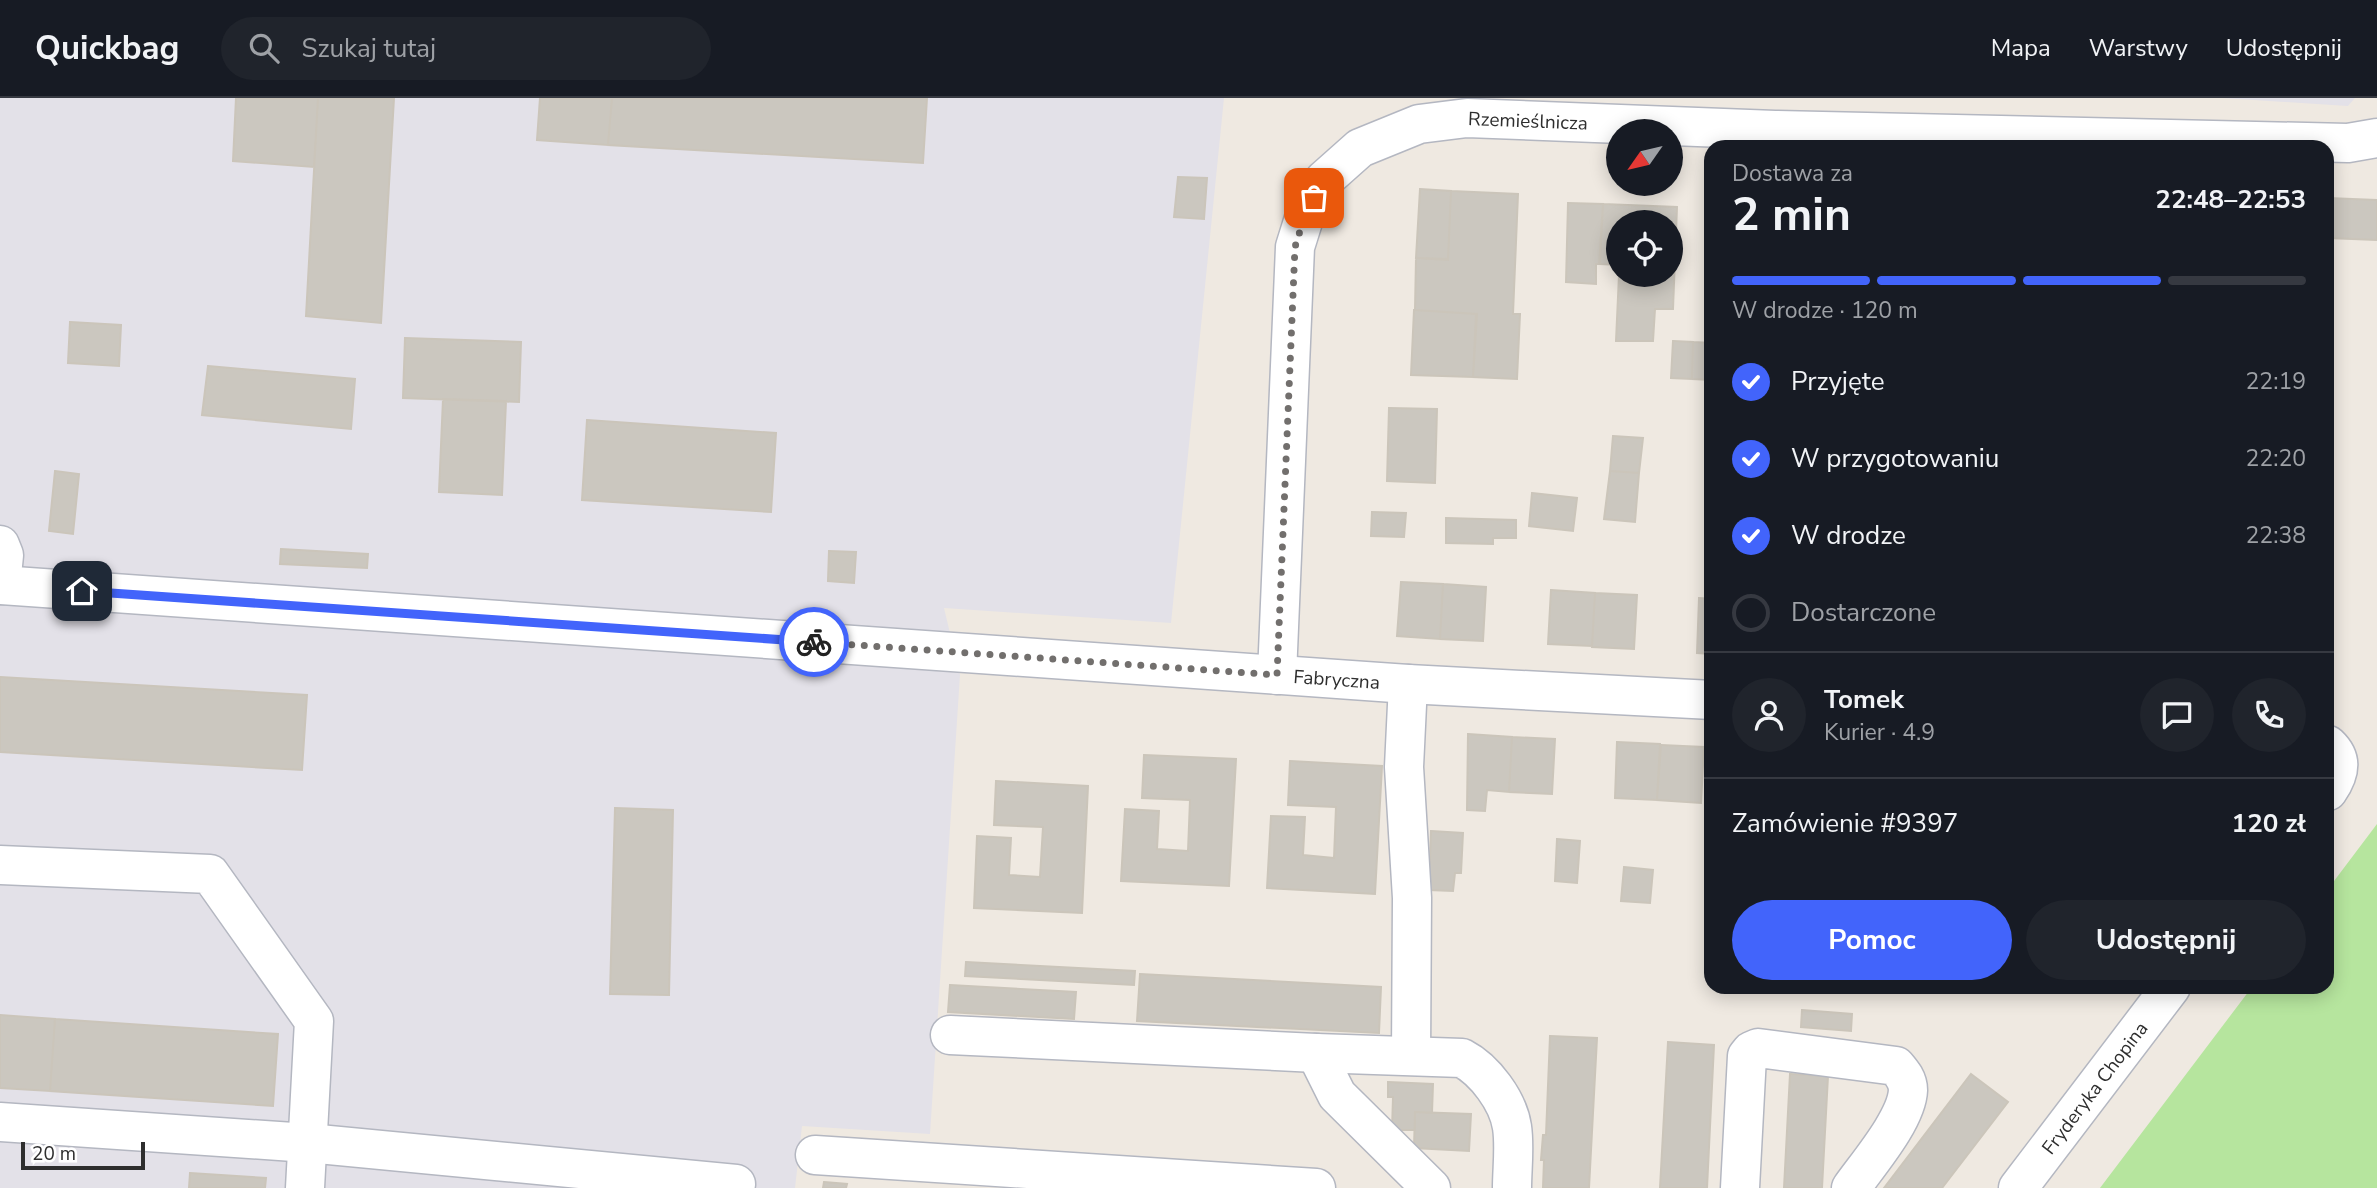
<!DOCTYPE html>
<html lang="pl">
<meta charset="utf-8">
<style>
body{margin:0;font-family:"Nunito Sans",sans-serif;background:#20242c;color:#f1f3f6;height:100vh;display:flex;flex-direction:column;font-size:26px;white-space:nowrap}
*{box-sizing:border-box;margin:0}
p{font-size:23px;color:#9ea1a6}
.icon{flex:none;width:38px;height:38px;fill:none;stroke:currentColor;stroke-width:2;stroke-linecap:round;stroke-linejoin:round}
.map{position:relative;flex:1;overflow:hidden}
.drawer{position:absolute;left:1704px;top:42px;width:630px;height:854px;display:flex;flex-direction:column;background:#171b24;border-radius:21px;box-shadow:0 4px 18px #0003}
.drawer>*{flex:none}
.needle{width:46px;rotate:236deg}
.fabs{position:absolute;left:1606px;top:21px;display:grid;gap:14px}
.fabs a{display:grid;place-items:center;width:77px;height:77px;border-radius:50%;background:#171b24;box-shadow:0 4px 18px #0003;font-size:35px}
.scale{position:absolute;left:21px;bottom:18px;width:124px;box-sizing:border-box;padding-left:7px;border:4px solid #2e2e2e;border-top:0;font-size:19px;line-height:24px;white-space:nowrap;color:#2e2e2e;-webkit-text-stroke:5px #fff;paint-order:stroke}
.pin{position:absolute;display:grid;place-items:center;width:60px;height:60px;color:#fff;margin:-30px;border-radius:14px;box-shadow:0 4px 10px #0006}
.courier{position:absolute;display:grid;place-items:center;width:70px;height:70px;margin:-35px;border:5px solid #4264fb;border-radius:50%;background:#fff;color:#222;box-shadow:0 2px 9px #0007}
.summary em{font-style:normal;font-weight:700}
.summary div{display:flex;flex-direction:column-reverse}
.summary{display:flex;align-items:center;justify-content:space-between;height:119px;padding:0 28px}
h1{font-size:46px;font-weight:700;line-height:52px}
.bar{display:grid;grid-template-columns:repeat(4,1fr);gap:10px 7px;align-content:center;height:84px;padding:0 28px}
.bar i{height:9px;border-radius:5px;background:#363941}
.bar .current{background:#4264fb}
.bar p{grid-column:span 4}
.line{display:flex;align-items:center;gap:18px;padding:0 28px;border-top:2px solid #363941}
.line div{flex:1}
.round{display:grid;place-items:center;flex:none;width:74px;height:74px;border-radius:37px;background:#20242c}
ol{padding:0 28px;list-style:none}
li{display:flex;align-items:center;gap:21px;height:77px}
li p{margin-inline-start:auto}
li .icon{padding:7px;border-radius:50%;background:#4264fb;color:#fff;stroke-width:4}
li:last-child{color:#9ea1a6}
li i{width:38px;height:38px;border:4px solid #363941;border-radius:50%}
.primary-button{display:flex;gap:14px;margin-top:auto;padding:14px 28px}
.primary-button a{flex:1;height:80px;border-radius:42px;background:#4264fb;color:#fff;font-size:28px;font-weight:700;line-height:80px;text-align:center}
.primary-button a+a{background:#20242c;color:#f1f3f6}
header{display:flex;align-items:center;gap:42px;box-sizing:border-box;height:98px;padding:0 35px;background:#171b24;border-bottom:2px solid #363941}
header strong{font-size:33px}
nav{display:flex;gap:38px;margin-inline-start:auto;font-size:24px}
.search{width:490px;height:63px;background:#20242c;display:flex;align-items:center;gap:18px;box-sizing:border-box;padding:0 24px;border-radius:38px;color:#9ea1a6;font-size:26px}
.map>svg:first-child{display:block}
.industrial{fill:#e3e1e8}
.green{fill:#b6e59e}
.building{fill:#cbc7bf;stroke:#cbc5ba;stroke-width:2}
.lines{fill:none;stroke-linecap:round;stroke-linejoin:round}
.minor-casing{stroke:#b4b7c1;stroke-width:41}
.minor{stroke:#fff;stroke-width:38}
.done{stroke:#726f6d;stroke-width:7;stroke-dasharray:0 12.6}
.route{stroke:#4264fb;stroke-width:9}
.labels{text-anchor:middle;stroke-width:5;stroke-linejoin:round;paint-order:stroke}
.street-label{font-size:19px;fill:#2e2e2e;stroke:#fff}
</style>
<header>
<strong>Quickbag</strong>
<div class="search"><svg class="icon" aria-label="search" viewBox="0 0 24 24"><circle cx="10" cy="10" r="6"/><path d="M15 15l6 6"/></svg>Szukaj tutaj</div>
<nav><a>Mapa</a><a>Warstwy</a><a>Udostępnij</a></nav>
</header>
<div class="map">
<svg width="2377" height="1090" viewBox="0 0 2377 1090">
<rect width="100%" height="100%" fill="#efe9e1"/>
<path class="industrial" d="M 0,0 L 1224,0 L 1171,525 L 944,510 L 960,577 L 930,1036 L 802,1028 L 795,1090 L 0,1090 Z
M 2223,0 L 2355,0 L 2348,8 Z"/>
<path class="green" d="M 2377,726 L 2377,1090 L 2100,1090 L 2252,889 L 2328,889 L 2328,791 Z"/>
<path class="building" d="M 236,0 L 318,0 L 314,69 L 233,63 Z
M 318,0 L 394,0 L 381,225 L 306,218 Z
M 540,0 L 612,0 L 608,47 L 537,42 Z
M 612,0 L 927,0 L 923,65 L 608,47 Z
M 1178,79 L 1207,80 L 1204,121 L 1174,119 Z
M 1420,91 L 1451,93 L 1448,161 L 1416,160 Z
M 1451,93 L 1518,96 L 1513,216 L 1520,216 L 1517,281 L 1473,279 L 1477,216 L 1415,212 L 1416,160 L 1448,162 Z
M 2328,100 L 2377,102 L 2377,142 L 2328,140 Z
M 1568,105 L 1603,106 L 1599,166 L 1596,166 L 1596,186 L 1566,184 Z
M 1603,106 L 1677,109 L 1673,211 L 1655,211 L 1653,243 L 1616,243 L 1619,177 L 1671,177 L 1671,124 L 1619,124 L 1619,167 L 1600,166 Z
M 1414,212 L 1476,216 L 1473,279 L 1411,277 Z
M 70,224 L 121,227 L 119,268 L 68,265 Z
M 405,240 L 521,244 L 519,304 L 403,300 Z
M 1673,243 L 1693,244 L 1692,281 L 1671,280 Z
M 1693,244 L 1712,245 L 1712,282 L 1692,281 Z
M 208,268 L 355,281 L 351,331 L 202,317 Z
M 443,301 L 506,303 L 502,397 L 439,394 Z
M 1389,310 L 1437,311 L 1435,385 L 1387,383 Z
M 587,322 L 776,335 L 771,414 L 582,402 Z
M 1613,338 L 1643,340 L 1639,375 L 1610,373 Z
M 55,373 L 79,376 L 73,436 L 49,433 Z
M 1610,373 L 1639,375 L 1635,424 L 1604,421 Z
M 1532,395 L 1577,400 L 1573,433 L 1529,428 Z
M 1372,414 L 1406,415 L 1404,439 L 1371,438 Z
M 1446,420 L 1516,422 L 1516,440 L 1493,440 L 1493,446 L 1446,445 Z
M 281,451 L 368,456 L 367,470 L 280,466 Z
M 829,453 L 856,454 L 854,485 L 828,483 Z
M 1401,484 L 1443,486 L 1440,541 L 1397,538 Z
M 1443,486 L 1486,489 L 1483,543 L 1440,541 Z
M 1551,492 L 1595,495 L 1592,548 L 1548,546 Z
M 1595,495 L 1637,497 L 1634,551 L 1592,549 Z
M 1699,500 L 1712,501 L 1712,556 L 1697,555 Z
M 0,579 L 307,597 L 302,672 L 0,654 Z
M 1468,636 L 1512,639 L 1509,694 L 1487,692 L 1485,713 L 1467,712 Z
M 1512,639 L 1555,641 L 1552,696 L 1509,694 Z
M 1617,644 L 1660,646 L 1657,702 L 1615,700 Z
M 1661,647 L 1704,649 L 1701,705 L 1657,702 Z
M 1144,657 L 1236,661 L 1229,788 L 1121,783 L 1125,711 L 1159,713 L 1157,751 L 1188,753 L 1190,702 L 1142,700 Z
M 1290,663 L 1382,668 L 1375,796 L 1267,790 L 1271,718 L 1305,719 L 1303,757 L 1334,760 L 1336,709 L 1288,707 Z
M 996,683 L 1088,688 L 1082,815 L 974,810 L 977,738 L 1011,740 L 1009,777 L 1040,779 L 1043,729 L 994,727 Z
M 615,710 L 673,712 L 669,897 L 610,896 Z
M 1431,733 L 1463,735 L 1461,775 L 1455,775 L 1453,793 L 1429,792 Z
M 1557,741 L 1580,743 L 1577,785 L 1555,783 Z
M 1624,769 L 1653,772 L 1650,805 L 1621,803 Z
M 966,864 L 1135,873 L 1134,887 L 965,878 Z
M 1140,876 L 1381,889 L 1379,935 L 1137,923 Z
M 950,887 L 1076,894 L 1074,921 L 948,914 Z
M 1802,912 L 1852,916 L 1851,933 L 1801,929 Z
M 0,917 L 55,921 L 50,993 L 0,990 Z
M 55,921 L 278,936 L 273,1008 L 50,993 Z
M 1550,938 L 1597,940 L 1589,1090 L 1543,1090 L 1544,1062 L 1541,1062 L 1543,1037 L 1546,1037 Z
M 1668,944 L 1714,947 L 1707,1090 L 1660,1090 Z
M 1790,976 L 1828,978 L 1822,1090 L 1784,1090 Z
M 1971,976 L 2008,1004 L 1942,1090 L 1884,1090 Z
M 1388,984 L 1433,986 L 1432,1015 L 1415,1014 L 1415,1032 L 1392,1032 L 1393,999 L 1388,999 Z
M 1415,1014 L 1471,1016 L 1469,1053 L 1414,1050 Z
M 190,1075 L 266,1080 L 265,1090 L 189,1090 Z
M 824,1084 L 847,1086 L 846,1090 L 823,1090 Z"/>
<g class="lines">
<g class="minor-casing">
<g id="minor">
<path d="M 0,447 L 4,457 L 1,487"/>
<path id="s1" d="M 0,487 L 1408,586 L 1712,602"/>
<path id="s2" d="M 1277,577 L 1295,149 L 1305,117 L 1324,82 L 1360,50 L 1419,26 L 1467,20 L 1775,32 L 2348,45 L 2377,40"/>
<path d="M 1408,586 L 1404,669 L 1412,800 L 1411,957"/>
<path d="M 2328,647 C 2344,662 2339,677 2328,693"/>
<path d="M 0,767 L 210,776 L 314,923 L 305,1090"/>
<path d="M 950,937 L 1316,955 L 1462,960 C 1485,972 1508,1003 1512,1029 C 1515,1049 1512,1071 1512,1090"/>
<path d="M 1316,955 L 1337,997 L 1431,1090"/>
<path d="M 0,1024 L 308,1045 L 736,1086"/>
<path d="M 815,1057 L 1316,1090"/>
<path d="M 1740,1090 L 1747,958 L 1751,953 L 1758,950 L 1896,968 C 1902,975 1908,982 1908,992 C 1907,1021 1868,1066 1851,1090"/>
<path id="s3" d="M 2018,1090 L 2171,889"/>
</g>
</g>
<use href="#minor" class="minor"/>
</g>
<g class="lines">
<path class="done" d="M 814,544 L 1277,577 L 1295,149 L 1305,117 L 1314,100"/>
<path class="route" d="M 82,493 L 814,544"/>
</g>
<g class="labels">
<g class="street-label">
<text dy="7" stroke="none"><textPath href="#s2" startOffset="723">Rzemieślnicza</textPath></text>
<text dy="7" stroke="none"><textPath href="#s1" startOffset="1340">Fabryczna</textPath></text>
<text dy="7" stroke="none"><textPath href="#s3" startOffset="126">Fryderyka Chopina</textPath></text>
</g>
</g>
</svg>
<div class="fabs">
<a><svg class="needle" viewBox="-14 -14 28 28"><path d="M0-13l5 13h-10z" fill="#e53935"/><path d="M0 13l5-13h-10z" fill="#9ea1a6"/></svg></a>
<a><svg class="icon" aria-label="locate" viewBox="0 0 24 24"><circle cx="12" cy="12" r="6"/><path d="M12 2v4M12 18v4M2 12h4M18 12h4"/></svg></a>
</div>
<div class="scale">20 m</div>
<div class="pin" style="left:1314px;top:100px;background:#ea580c"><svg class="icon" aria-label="bag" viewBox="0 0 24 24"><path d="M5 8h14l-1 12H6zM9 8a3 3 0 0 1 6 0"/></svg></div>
<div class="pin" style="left:82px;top:493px;background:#1f2937"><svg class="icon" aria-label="home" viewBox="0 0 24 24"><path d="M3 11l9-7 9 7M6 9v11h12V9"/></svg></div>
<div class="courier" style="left:814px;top:544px"><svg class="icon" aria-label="bike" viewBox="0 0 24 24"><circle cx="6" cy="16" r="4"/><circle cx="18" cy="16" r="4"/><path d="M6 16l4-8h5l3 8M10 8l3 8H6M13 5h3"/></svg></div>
<section class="drawer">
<div class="summary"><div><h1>2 min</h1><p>Dostawa za</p></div><em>22:48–22:53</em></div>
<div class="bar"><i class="current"></i><i class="current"></i><i class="current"></i><i></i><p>W drodze · 120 m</p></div>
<ol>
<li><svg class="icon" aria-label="check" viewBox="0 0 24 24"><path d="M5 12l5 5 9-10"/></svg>Przyjęte<p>22:19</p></li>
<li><svg class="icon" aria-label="check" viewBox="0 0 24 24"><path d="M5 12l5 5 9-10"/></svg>W przygotowaniu<p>22:20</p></li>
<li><svg class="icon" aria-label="check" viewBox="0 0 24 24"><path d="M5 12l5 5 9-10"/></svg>W drodze<p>22:38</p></li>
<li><i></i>Dostarczone</li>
</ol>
<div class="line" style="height:126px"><a class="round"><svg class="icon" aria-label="person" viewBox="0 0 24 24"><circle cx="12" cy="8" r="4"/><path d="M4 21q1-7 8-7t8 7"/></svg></a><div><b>Tomek</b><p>Kurier · 4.9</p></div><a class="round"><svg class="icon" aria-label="chat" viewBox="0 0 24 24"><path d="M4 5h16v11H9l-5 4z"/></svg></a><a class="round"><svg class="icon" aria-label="phone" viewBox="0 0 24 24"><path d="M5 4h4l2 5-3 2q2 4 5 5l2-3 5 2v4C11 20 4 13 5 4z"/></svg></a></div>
<div class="line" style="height:91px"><div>Zamówienie #9397</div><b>120 zł</b></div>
<div class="primary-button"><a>Pomoc</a><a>Udostępnij</a></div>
</section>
</div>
